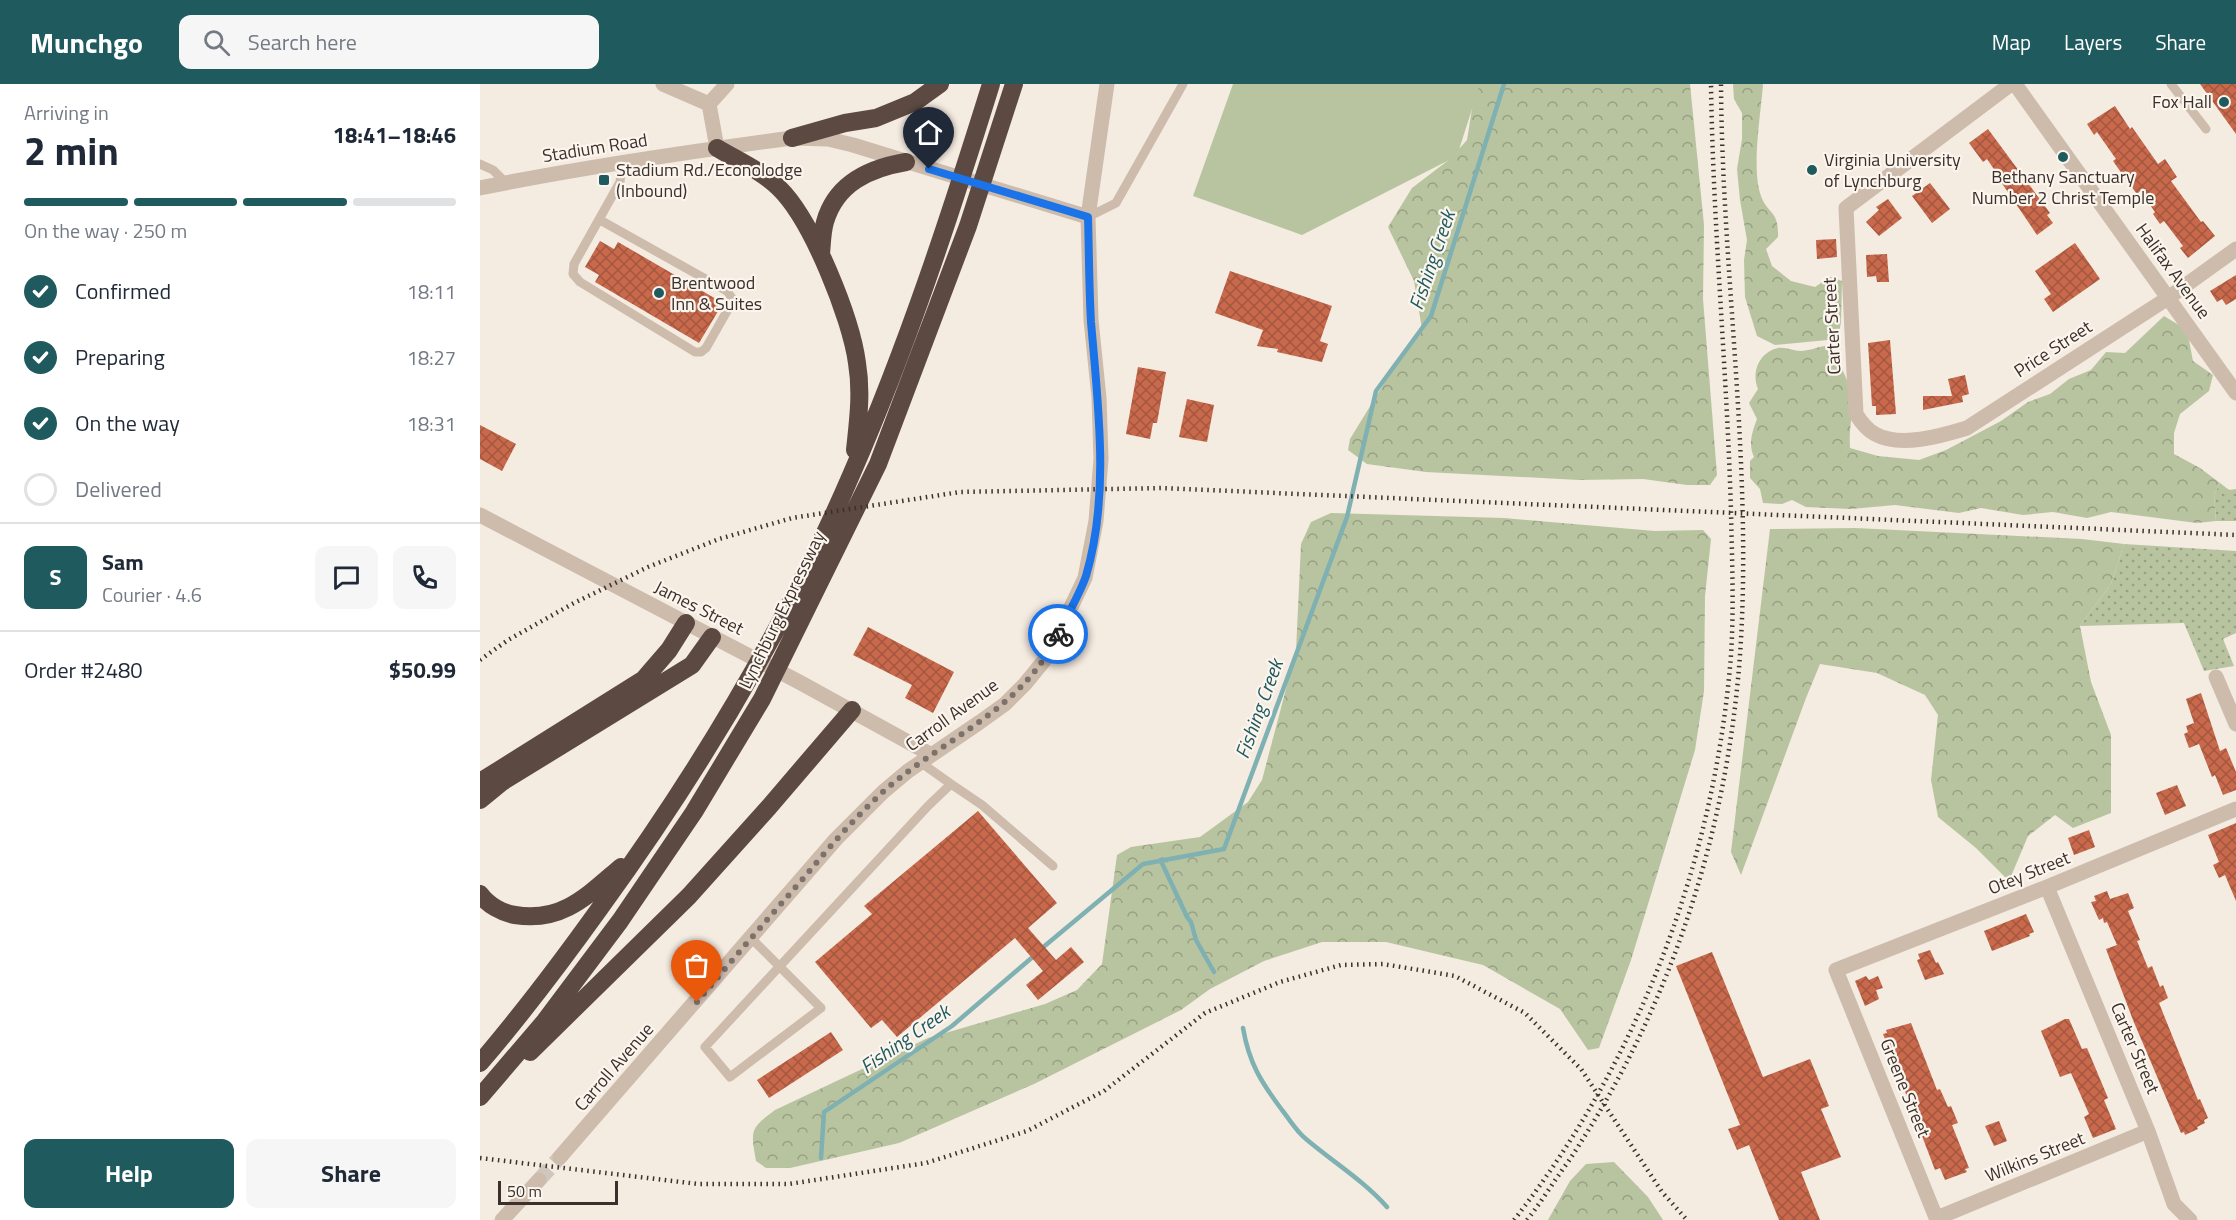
<!DOCTYPE html>
<meta charset="utf-8">
<style>
body{margin:0;font-family:"Titillium Web",sans-serif;background:#f6f6f7;color:#1f2937;height:100vh;display:flex;flex-direction:column;font-size:22px;white-space:nowrap}
*{box-sizing:border-box;margin:0}
p{font-size:20px;color:#747a83}
.icon{flex:none;width:33px;height:33px;fill:none;stroke:currentColor;stroke-width:2;stroke-linecap:round;stroke-linejoin:round}
.map{position:relative;flex:1;overflow:hidden}
.details{display:flex;flex-direction:column;background:#fff;width:480px}
.details>*{flex:none}
.scale{position:absolute;left:18px;bottom:15px;width:120px;box-sizing:border-box;padding-left:6px;border:3px solid #3b302b;border-top:0;font-size:16px;line-height:21px;white-space:nowrap;color:#3b302b;-webkit-text-stroke:4px #fbf5ee;paint-order:stroke}
.pin{position:absolute;display:grid;place-items:center;width:51px;height:51px;color:#fff;margin:-62px -26px;border-radius:50% 50% 50% 0;rotate:-45deg;box-shadow:0 0 6px #0007}
.pin .icon{rotate:45deg}
.courier{position:absolute;display:grid;place-items:center;width:60px;height:60px;margin:-30px;border:4px solid #1a73e8;border-radius:50%;background:#fff;color:#222;box-shadow:0 2px 8px #0007}
.summary em{font-style:normal;font-weight:700}
.summary div{display:flex;flex-direction:column-reverse}
.summary{display:flex;align-items:center;justify-content:space-between;height:102px;padding:0 24px}
h1{font-size:39px;font-weight:700;line-height:45px}
.bar{display:grid;grid-template-columns:repeat(4,1fr);gap:9px 6px;align-content:center;height:72px;padding:0 24px}
.bar i{height:8px;border-radius:4px;background:#e0e1e3}
.bar .active{background:#1f5a5e}
.bar p{grid-column:span 4}
.line{display:flex;align-items:center;gap:15px;padding:0 24px;border-top:2px solid #e0e1e3}
.line div{flex:1}
.round{display:grid;place-items:center;flex:none;width:63px;height:63px;border-radius:12px;background:#f6f6f7}
ol{padding:0 24px;list-style:none}
li{display:flex;align-items:center;gap:18px;height:66px}
li p{margin-inline-start:auto}
li .icon{padding:6px;border-radius:50%;background:#1f5a5e;color:#fff;stroke-width:4}
li:last-child{color:#747a83}
li i{width:33px;height:33px;border:3px solid #e0e1e3;border-radius:50%}
.cta{display:flex;gap:12px;margin-top:auto;padding:12px 24px}
.cta a{flex:1;height:69px;border-radius:12px;background:#1f5a5e;color:#fff;font-size:24px;font-weight:700;line-height:69px;text-align:center}
.cta a+a{background:#f6f6f7;color:#1f2937}
header{display:flex;align-items:center;gap:36px;box-sizing:border-box;height:84px;padding:0 30px;background:#1f5a5e;color:#fff}
header strong{font-size:28px}
nav{display:flex;gap:33px;margin-inline-start:auto;font-size:21px}
.search{width:420px;height:54px;background:#f6f6f7;display:flex;align-items:center;gap:15px;box-sizing:border-box;padding:0 21px;border-radius:12px;color:#747a83;font-size:22px}
main{display:flex;flex:1;min-height:0}
.map>svg:first-child{display:block}
.grass{fill:url(#grass-dots)}
.forest{fill:url(#forest-crowns)}
.pitch{fill:#b8c4a0}
.lines{fill:none;stroke-linecap:round;stroke-linejoin:round}
.stream{stroke:#7fb0b2;stroke-width:4.5}
.building{fill:url(#building-cross-hatch)}
.tertiary-tunnel{stroke:#cfc6bd;stroke-width:15;stroke-dasharray:15 8;stroke-linecap:butt}
.service{stroke:#cdbbac;stroke-width:9}
.minor{stroke:#cdbbac;stroke-width:15}
.tertiary{stroke:#cdbbac;stroke-width:15}
.motorway{stroke:#5c4a42;stroke-width:18}
.rail{stroke:#3b302b;stroke-width:4.5;stroke-dasharray:1.5 4.5;stroke-linecap:butt}
.done{stroke:#7c716b;stroke-width:6;stroke-dasharray:0 10.8}
.route{stroke:#1a73e8;stroke-width:8}
.poi-dot{fill:#1f5a5e;stroke:#fbf5ee;stroke-width:2}
.labels{text-anchor:middle;stroke-width:4.5;stroke-linejoin:round;paint-order:stroke}
.poi-label{font-size:18px;fill:#3b302b;stroke:#fbf5ee;text-anchor:start}
.street-label{font-size:18px;fill:#3b302b;stroke:#fbf5ee}
.water-label{font-size:20px;font-style:italic;fill:#1f5a5e;stroke:#fbf5ee}
</style>
<header>
<strong>Munchgo</strong>
<div class="search"><svg class="icon" aria-label="search" viewBox="0 0 24 24"><circle cx="10" cy="10" r="6"/><path d="M15 15l6 6"/></svg>Search here</div>
<nav><a>Map</a><a>Layers</a><a>Share</a></nav>
</header>
<main>
<section class="details">
<div class="summary"><div><h1>2 min</h1><p>Arriving in</p></div><em>18:41–18:46</em></div>
<div class="bar"><i class="active"></i><i class="active"></i><i class="active"></i><i></i><p>On the way · 250 m</p></div>
<ol>
<li><svg class="icon" aria-label="check" viewBox="0 0 24 24"><path d="M5 12l5 5 9-10"/></svg>Confirmed<p>18:11</p></li>
<li><svg class="icon" aria-label="check" viewBox="0 0 24 24"><path d="M5 12l5 5 9-10"/></svg>Preparing<p>18:27</p></li>
<li><svg class="icon" aria-label="check" viewBox="0 0 24 24"><path d="M5 12l5 5 9-10"/></svg>On the way<p>18:31</p></li>
<li><i></i>Delivered</li>
</ol>
<div class="line" style="height:108px"><b class="round" style="background:#1f5a5e;color:#fff">S</b><div><b>Sam</b><p>Courier · 4.6</p></div><a class="round"><svg class="icon" aria-label="chat" viewBox="0 0 24 24"><path d="M4 5h16v11H9l-5 4z"/></svg></a><a class="round"><svg class="icon" aria-label="phone" viewBox="0 0 24 24"><path d="M5 4h4l2 5-3 2q2 4 5 5l2-3 5 2v4C11 20 4 13 5 4z"/></svg></a></div>
<div class="line" style="height:78px"><div>Order #2480</div><b>$50.99</b></div>
<div class="cta"><a>Help</a><a>Share</a></div>
</section>
<div class="map">
<svg width="1756" height="1136" viewBox="0 0 1756 1136">
<defs>
<pattern id="grass-dots" width="8" height="8" patternUnits="userSpaceOnUse" patternTransform="scale(1.5)"><rect width="8" height="8" fill="#b8c4a0"/><path d="M2 2h.1M6 6h.1" fill="none" stroke="#97a083" stroke-width="1.8" stroke-linecap="round"/></pattern>
<pattern id="forest-crowns" width="20" height="18" patternUnits="userSpaceOnUse" patternTransform="scale(1.5)"><rect width="20" height="18" fill="#b8c4a0"/><path d="M2 6a3 3 0 1 1 6 0M12 15a3 3 0 1 1 6 0" fill="none" stroke="#97a083"/></pattern>
<pattern id="building-cross-hatch" width="8" height="8" patternUnits="userSpaceOnUse" patternTransform="scale(1.5)"><rect width="8" height="8" fill="#c8694b"/><path d="M0 0l8 8M0 8l8-8" fill="none" stroke="#a4573f"/></pattern>
</defs>
<rect width="100%" height="100%" fill="#f4ebe1"/>
<path class="grass" d="M 1740,399 L 1749,406 L 1756,405 L 1756,437 L 1736,437 L 1734,411 Z
M 1644,460 L 1756,467 L 1756,549 L 1743,555 L 1754,582 L 1724,587 L 1704,539 L 1600,542 L 1631,500 Z"/>
<path class="forest" d="M 996,0 L 1210,0 L 1224,141 L 1223,215 L 1237,391 L 1230,401 L 1207,401 L 1163,395 L 1099,396 L 946,388 L 887,380 L 868,366 L 870,355 L 922,270 L 942,245 L 934,197 L 908,143 L 932,104 L 970,75 L 987,56 Z
M 1253,0 L 1283,0 C 1281,29 1271,86 1281,112 C 1288,131 1299,126 1298,153 L 1286,165 L 1292,182 L 1311,197 L 1335,203 L 1350,193 L 1362,197 L 1361,238 L 1358,255 L 1295,261 L 1277,252 L 1265,213 L 1264,176 L 1267,156 L 1260,116 L 1257,85 L 1262,55 L 1262,29 L 1254,15 Z
M 1684,232 L 1707,246 L 1713,277 L 1733,291 L 1729,307 L 1700,330 L 1694,349 L 1694,370 L 1720,384 L 1740,399 L 1734,411 L 1736,437 L 1717,439 L 1631,428 L 1607,434 L 1573,428 L 1543,431 L 1501,424 L 1479,429 L 1415,421 L 1371,425 L 1326,423 L 1312,416 L 1302,420 L 1283,419 L 1280,405 L 1270,394 L 1270,377 L 1274,373 C 1268,360 1272,348 1277,335 L 1269,319 L 1278,305 C 1271,289 1279,268 1298,264 C 1306,263 1313,267 1321,267 C 1328,267 1337,263 1345,262 C 1362,279 1372,301 1372,326 C 1371,340 1369,349 1370,364 L 1398,372 L 1439,376 L 1466,366 L 1521,337 L 1548,318 L 1570,310 L 1589,295 L 1611,286 L 1626,268 L 1645,269 Z
M 851,429 L 1024,434 L 1175,447 L 1223,446 L 1231,455 L 1225,512 L 1224,607 L 1215,666 L 1151,876 L 1119,964 L 1108,966 L 1080,925 L 1003,881 L 906,858 L 842,858 L 784,877 L 730,905 L 701,926 L 554,1000 L 419,1059 L 310,1084 L 286,1084 L 276,1077 C 271,1047 269,1045 295,1026 L 448,954 L 565,920 L 597,906 L 622,880 L 637,771 L 651,763 L 720,753 L 768,718 L 782,696 L 816,567 L 821,460 L 831,438 Z
M 1375,444 L 1602,455 L 1644,460 L 1631,500 L 1600,542 L 1611,598 L 1631,651 L 1631,729 L 1593,744 L 1575,731 L 1548,752 L 1529,797 L 1496,764 L 1458,733 L 1451,696 L 1458,631 L 1445,611 L 1397,589 L 1340,580 L 1326,614 L 1261,791 L 1251,768 L 1290,445 Z
M 1134,1078 L 1168,1113 L 1183,1136 L 1068,1136 L 1090,1097 L 1106,1080 Z"/>
<path class="pitch" d="M 753,0 L 1000,0 L 977,72 L 822,151 L 713,112 Z"/>
<g class="lines">
<path class="stream" d="M 681,777 L 707,833 L 711,838 L 716,856 L 734,888
M 561,865 L 663,780 L 744,765 L 867,433 L 896,307 L 951,232 L 1024,0
M 763,944 C 769,979 781,998 802,1026 C 810,1036 816,1047 826,1055 C 853,1078 883,1096 907,1123
M 341,1074 L 344,1028 L 472,942 L 555,871"/>
</g>
<path class="building" d="M 1720,0 L 1756,0 L 1756,50 Z
M 1635,22 L 1650,45 L 1652,43 L 1678,80 L 1685,75 L 1697,93 L 1691,97 L 1721,138 L 1723,137 L 1735,152 L 1708,174 L 1700,164 L 1703,162 L 1684,137 L 1680,140 L 1673,130 L 1675,128 L 1660,107 L 1657,110 L 1640,87 L 1633,77 L 1636,75 L 1617,48 L 1614,51 L 1607,40 Z
M 1508,45 L 1570,129 L 1567,131 L 1573,139 L 1557,151 L 1521,98 L 1522,97 L 1507,75 L 1503,78 L 1489,59 Z
M 1450,99 L 1470,125 L 1452,139 L 1432,112 Z
M 1408,115 L 1422,134 L 1399,152 L 1386,138 L 1399,126 L 1396,123 Z
M 1356,155 L 1357,173 L 1337,175 L 1336,156 Z
M 120,157 L 134,165 L 138,158 L 243,219 L 219,259 L 115,198 L 119,191 L 105,183 Z
M 1595,159 L 1620,195 L 1573,228 L 1564,215 L 1571,210 L 1555,187 Z
M 1407,170 L 1409,198 L 1397,198 L 1396,192 L 1387,193 L 1386,171 Z
M 750,187 L 852,222 L 840,257 L 848,260 L 842,278 L 797,268 L 798,265 L 777,262 L 783,246 L 735,229 Z
M 1756,191 L 1756,215 L 1746,221 L 1742,215 L 1737,218 L 1730,207 Z
M 1410,256 L 1416,330 L 1396,331 L 1396,322 L 1392,322 L 1388,259 Z
M 658,283 L 686,288 L 677,339 L 673,339 L 670,355 L 646,350 Z
M 1485,291 L 1489,310 L 1482,312 L 1483,318 L 1443,326 L 1443,312 L 1472,312 L 1468,295 Z
M 707,315 L 734,321 L 727,358 L 699,353 Z
M 0,341 L 36,360 L 22,387 L 0,375 Z
M 388,543 L 474,588 L 453,629 L 425,614 L 432,601 L 373,571 Z
M 1721,609 L 1740,667 L 1746,664 L 1756,688 L 1756,706 L 1743,711 L 1735,691 L 1732,693 L 1719,660 L 1709,664 L 1704,650 L 1708,648 L 1706,642 L 1714,639 L 1706,615 Z
M 1697,701 L 1706,722 L 1685,731 L 1676,709 Z
M 498,727 L 577,819 L 548,844 L 576,876 L 591,863 L 604,878 L 558,916 L 546,901 L 563,887 L 535,854 L 417,953 L 402,936 L 391,944 L 335,878 L 392,830 L 384,822 Z
M 1756,739 L 1756,817 L 1745,791 L 1739,794 L 1733,781 L 1739,778 L 1728,751 Z
M 1609,746 L 1615,763 L 1594,771 L 1588,754 Z
M 1627,807 L 1630,815 L 1648,809 L 1654,824 L 1648,827 L 1660,856 L 1657,857 L 1668,884 L 1672,882 L 1680,903 L 1683,901 L 1688,914 L 1679,919 L 1718,1016 L 1720,1015 L 1728,1034 L 1724,1036 L 1725,1039 L 1717,1043 L 1718,1045 L 1705,1051 L 1704,1048 L 1701,1049 L 1653,936 L 1626,865 L 1637,861 L 1627,838 L 1624,839 L 1623,834 L 1619,836 L 1611,818 L 1616,817 L 1614,812 Z
M 1546,830 L 1554,848 L 1549,850 L 1550,852 L 1512,867 L 1504,847 Z
M 1450,866 L 1456,879 L 1458,878 L 1464,890 L 1445,896 L 1437,876 L 1440,875 L 1438,870 Z
M 1232,868 L 1283,993 L 1330,975 L 1349,1022 L 1341,1025 L 1361,1073 L 1321,1088 L 1340,1136 L 1299,1136 L 1269,1061 L 1257,1066 L 1248,1045 L 1260,1041 L 1196,882 Z
M 1386,892 L 1389,896 L 1398,892 L 1403,904 L 1396,906 L 1399,915 L 1385,922 L 1375,897 Z
M 1585,935 L 1589,935 L 1602,965 L 1607,964 L 1628,1014 L 1624,1016 L 1636,1045 L 1613,1054 L 1604,1033 L 1609,1030 L 1591,989 L 1580,993 L 1561,947 Z
M 1431,939 L 1457,1006 L 1460,1005 L 1468,1023 L 1471,1022 L 1478,1039 L 1472,1041 L 1489,1084 L 1485,1085 L 1487,1088 L 1465,1096 L 1460,1084 L 1455,1086 L 1403,950 L 1407,949 L 1406,946 Z
M 351,948 L 363,966 L 289,1014 L 277,996 Z
M 1519,1037 L 1527,1057 L 1514,1062 L 1505,1042 Z"/>
<g class="lines">
<path class="tertiary-tunnel" d="M 59,1096 L 80,1073"/>
<path class="service" d="M 1691,0 L 1726,45
M 0,80 L 13,86 L 26,99
M 608,133 L 636,119 L 703,0
M 120,136 L 247,207 L 252,214 L 251,220 L 226,264 L 221,268 L 215,268 L 100,198 L 93,190 L 94,180 L 140,98 L 142,79
M 440,678 L 471,700
M 271,854 L 341,924 L 250,993 L 225,963 L 448,722 L 471,700 L 502,721 L 573,782"/>
<path class="minor" d="M 183,0 L 229,20 L 237,64
M 1531,0 L 1366,124 L 1376,330 C 1381,338 1387,346 1395,350 C 1420,364 1461,352 1487,344 L 1688,214 L 1756,165
M 1535,0 L 1756,309
M 229,20 L 247,0
M 1736,593 L 1756,640
M 1567,803 L 1668,1047 L 1694,1120 L 1710,1136
M 1457,1134 L 1668,1047
M 1457,1136 L 1356,886 L 1567,803 L 1756,725"/>
<path class="tertiary" d="M 0,104 C 103,83 207,68 312,54 L 348,55 L 373,61 L 608,133
M 0,431 L 321,599 L 450,670
M 80,1073 L 356,755 L 403,708 L 428,687 L 500,638 L 525,620 L 545,600 L 567,573 L 605,494 L 616,437 L 621,375 L 619,314 L 611,236 L 608,133 L 627,0
M 22,1136 L 59,1096"/>
<path class="motorway" d="M 312,54 L 365,39 L 396,34 L 435,18 L 460,0
M 237,64 C 257,76 282,87 299,104 C 332,136 371,234 377,279 C 382,309 378,337 375,366
M 341,170 C 342,160 342,148 345,138 C 356,99 390,84 426,78
M 0,698 L 164,595 L 189,566 L 206,539
M 0,716 L 22,698 L 212,581 L 232,553
M 0,810 C 8,821 22,829 35,831 C 82,839 108,811 141,783
M 50,968 L 209,812 L 289,723 L 372,626
M 0,979 C 43,929 82,877 120,824 C 218,689 306,543 372,389 C 427,263 470,132 511,0
M 0,1013 L 65,937 L 140,837 L 214,728 L 282,615 L 398,380 L 488,142 L 534,0"/>
<path class="rail" d="M 0,576 L 28,556 L 94,519 L 168,483 L 239,455 L 312,434 L 480,408 L 682,404 L 1756,451
M 0,1074 L 218,1100 L 309,1100 L 446,1079 L 547,1047 L 624,1007 L 725,929 L 800,898 L 861,881 L 903,880 L 975,892 L 1045,929 L 1101,985 L 1182,1108 L 1207,1136
M 1034,1136 C 1160,975 1235,775 1251,571 C 1254,524 1252,476 1251,428 C 1247,286 1233,143 1231,0
M 1047,1136 C 1062,1117 1074,1097 1088,1078 C 1189,927 1247,751 1260,571 C 1273,382 1242,189 1241,0"/>
</g>
<g class="lines">
<path class="done" d="M 217,918 C 251,877 286,837 321,797 C 347,766 374,734 404,707 C 465,653 542,627 578,550"/>
<path class="route" d="M 449,85 L 608,133 C 609,168 609,203 611,238 C 618,321 630,411 606,492 C 599,512 587,531 578,550"/>
</g>
<g class="poi-dot">
<circle cx="1744" cy="18" r="6"/>
<circle cx="1583" cy="73" r="6"/>
<circle cx="1332" cy="86" r="6"/>
<rect x="118" y="90" width="12" height="12" rx="3"/>
<circle cx="179" cy="209" r="6"/>
</g>
<g class="labels">
<g class="poi-label">
<text x="1732" y="24" text-anchor="end">Fox Hall</text>
<text x="1344" y="82">Virginia University<tspan x="1344" dy="21">of Lynchburg</tspan></text>
<text x="136" y="92">Stadium Rd./Econolodge<tspan x="136" dy="21">(Inbound)</tspan></text>
<text x="1583" y="99" text-anchor="middle">Bethany Sanctuary<tspan x="1583" dy="21">Number 2 Christ Temple</tspan></text>
<text x="191" y="205">Brentwood<tspan x="191" dy="21">Inn &amp; Suites</tspan></text>
</g>
<g class="street-label">
<text transform="translate(115 64) rotate(-9)" y="6">Stadium Road</text>
<text transform="translate(1693 187) rotate(54)" y="6">Halifax Avenue</text>
<text transform="translate(1352 242) rotate(-93)" y="6">Carter Street</text>
<text transform="translate(1573 265) rotate(-33)" y="6">Price Street</text>
<text transform="translate(219 524) rotate(27)" y="6">James Street</text>
<text transform="translate(302 526) rotate(-64)" y="6">Lynchburg Expressway</text>
<text transform="translate(472 631) rotate(-36)" y="6">Carroll Avenue</text>
<text transform="translate(1549 789) rotate(-22)" y="6">Otey Street</text>
<text transform="translate(1655 964) rotate(67)" y="6">Carter Street</text>
<text transform="translate(134 983) rotate(-49)" y="6">Carroll Avenue</text>
<text transform="translate(1425 1004) rotate(68)" y="6">Greene Street</text>
<text transform="translate(1555 1073) rotate(-22)" y="6">Wilkins Street</text>
</g>
<g class="water-label">
<text transform="translate(952 176) rotate(-71)" y="7">Fishing Creek</text>
<text transform="translate(779 625) rotate(-70)" y="7">Fishing Creek</text>
<text transform="translate(425 955) rotate(-35)" y="7">Fishing Creek</text>
</g>
</g>
</svg>
<div class="scale">50 m</div>
<div class="pin" style="left:217px;top:918px;background:#ea580c"><svg class="icon" aria-label="bag" viewBox="0 0 24 24"><path d="M5 8h14l-1 12H6zM9 8a3 3 0 0 1 6 0"/></svg></div>
<div class="pin" style="left:449px;top:85px;background:#1f2937"><svg class="icon" aria-label="home" viewBox="0 0 24 24"><path d="M3 11l9-7 9 7M6 9v11h12V9"/></svg></div>
<div class="courier" style="left:578px;top:550px"><svg class="icon" aria-label="bike" viewBox="0 0 24 24"><circle cx="6" cy="16" r="4"/><circle cx="18" cy="16" r="4"/><path d="M6 16l4-8h5l3 8M10 8l3 8H6M13 5h3"/></svg></div>
</div>
</main>
